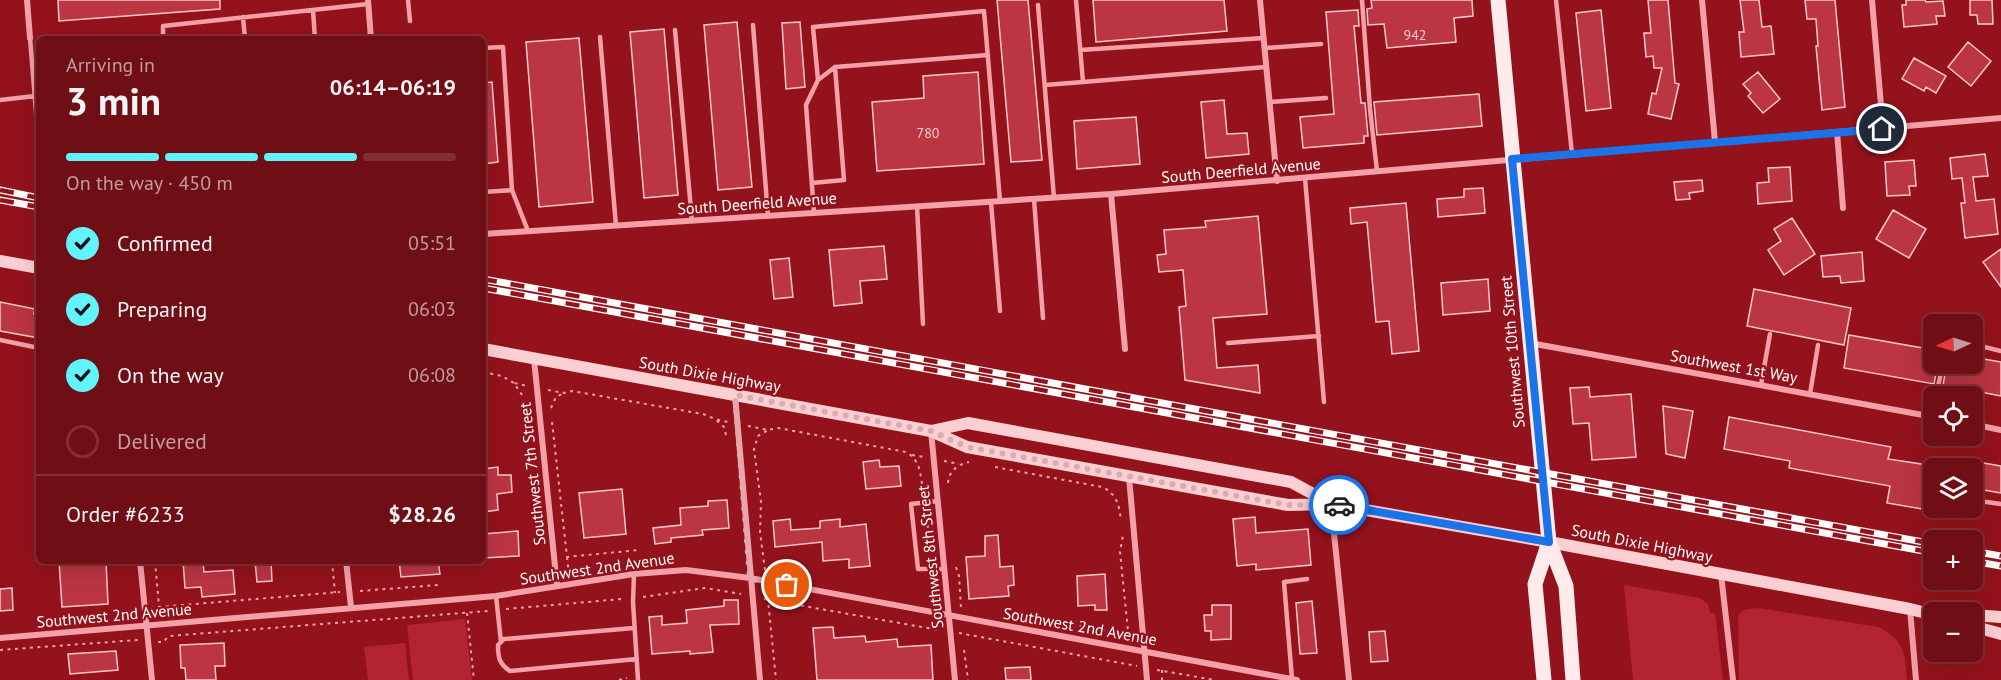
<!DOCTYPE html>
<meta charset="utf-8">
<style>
body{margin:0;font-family:"PT Sans",sans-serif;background:#771c22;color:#f1f3f6;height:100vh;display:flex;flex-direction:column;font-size:22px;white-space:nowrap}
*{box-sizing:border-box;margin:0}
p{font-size:20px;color:#c09ca0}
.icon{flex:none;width:33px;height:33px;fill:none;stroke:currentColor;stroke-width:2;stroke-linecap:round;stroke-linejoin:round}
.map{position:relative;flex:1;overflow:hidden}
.panel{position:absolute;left:36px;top:36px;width:450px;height:528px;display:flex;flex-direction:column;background:#6f0e15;border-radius:9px;box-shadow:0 6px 24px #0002,0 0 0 2px #812e34}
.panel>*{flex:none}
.needle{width:39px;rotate:266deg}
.controls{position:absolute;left:1923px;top:314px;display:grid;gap:12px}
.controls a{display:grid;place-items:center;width:60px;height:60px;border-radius:9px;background:#6f0e15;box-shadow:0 6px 24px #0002,0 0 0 2px #812e34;font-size:30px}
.pin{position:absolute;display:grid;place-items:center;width:51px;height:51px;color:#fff;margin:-26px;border:3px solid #fff;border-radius:50%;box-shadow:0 2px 6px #0007}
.courier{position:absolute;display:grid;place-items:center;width:60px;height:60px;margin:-30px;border:4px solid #1a73e8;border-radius:50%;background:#fff;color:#222;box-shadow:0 2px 8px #0007}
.head em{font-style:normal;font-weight:600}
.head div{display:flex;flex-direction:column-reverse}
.head{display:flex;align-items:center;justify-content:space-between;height:102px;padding:0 30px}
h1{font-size:39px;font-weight:600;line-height:45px}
.bar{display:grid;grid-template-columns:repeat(4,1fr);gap:9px 6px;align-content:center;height:72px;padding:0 30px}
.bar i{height:8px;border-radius:4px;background:#812e34}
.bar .current{background:#61f4ff}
.bar p{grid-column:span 4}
.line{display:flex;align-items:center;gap:15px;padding:0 30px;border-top:2px solid #812e34}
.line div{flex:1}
ol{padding:0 30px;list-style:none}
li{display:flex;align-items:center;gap:18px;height:66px}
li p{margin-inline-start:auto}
li .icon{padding:6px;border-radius:50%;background:#61f4ff;color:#111;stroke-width:4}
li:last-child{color:#c09ca0}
li i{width:33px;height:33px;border:3px solid #812e34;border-radius:50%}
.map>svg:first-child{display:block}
.green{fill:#b32331}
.building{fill:#bb3542;stroke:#fdc7cc;stroke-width:1.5}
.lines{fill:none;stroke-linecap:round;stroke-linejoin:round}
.path{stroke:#f3a0a8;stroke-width:2;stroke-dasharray:3 4.5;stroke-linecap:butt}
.lane{stroke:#f3a0a8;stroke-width:4.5}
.street{stroke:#f3a0a8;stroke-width:6}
.secondary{stroke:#fccfd2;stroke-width:12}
.primary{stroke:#ffebec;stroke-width:15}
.rail-casing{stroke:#fff;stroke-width:7}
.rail{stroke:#94121c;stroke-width:4.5;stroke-dasharray:14;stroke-linecap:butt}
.done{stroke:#daacb0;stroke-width:6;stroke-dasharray:0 10.8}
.route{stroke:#1a73e8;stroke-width:8}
.labels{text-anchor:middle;stroke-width:4.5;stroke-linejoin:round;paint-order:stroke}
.number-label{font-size:14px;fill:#eeccd0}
.street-label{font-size:16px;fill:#fff;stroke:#94121c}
</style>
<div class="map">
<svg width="2001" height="680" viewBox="0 0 2001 680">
<rect width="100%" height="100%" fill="#94121c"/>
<path class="green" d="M 1624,585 L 1700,598 L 1708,604 L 1710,613 L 1715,613 L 1723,680 L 1633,680 Z
M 1757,608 L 1879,627 C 1905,642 1905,652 1907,680 L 1739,680 L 1738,615 L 1744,610 Z
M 465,619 L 472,680 L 413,680 L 407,625 Z
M 405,643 L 409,680 L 368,680 L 364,647 Z"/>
<path class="building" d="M 58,0 L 220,0 L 220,9 L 59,21 Z
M 997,0 L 1028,0 L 1042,160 L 1011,162 Z
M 1093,0 L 1224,0 L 1227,31 L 1096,42 Z
M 1371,0 L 1472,0 L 1473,16 L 1454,18 L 1456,42 L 1387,48 L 1384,24 L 1368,25 L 1367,9 L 1372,8 Z
M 1648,0 L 1668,0 L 1675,83 L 1679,84 L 1671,119 L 1648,114 L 1652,93 L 1656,94 L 1662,68 L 1654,68 L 1653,56 L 1646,57 L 1644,33 L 1651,33 Z
M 1740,0 L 1759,0 L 1762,27 L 1771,26 L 1774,54 L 1741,57 L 1739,32 L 1744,32 Z
M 1805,0 L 1835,0 L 1845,107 L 1822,110 L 1816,46 L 1818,46 L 1816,19 L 1807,19 Z
M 1906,0 L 1925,0 L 1926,2 L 1943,1 L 1945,16 L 1936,16 L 1937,24 L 1904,27 L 1902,5 L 1906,5 Z
M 1970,0 L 1992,0 L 1993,24 L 1978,24 L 1977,15 L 1970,15 Z
M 1358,10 L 1359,26 L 1354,26 L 1361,103 L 1365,103 L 1368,136 L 1364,136 L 1364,143 L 1303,148 L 1300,117 L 1334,114 L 1326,12 Z
M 1601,10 L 1611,108 L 1586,111 L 1576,13 Z
M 737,22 L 752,187 L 718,190 L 704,25 Z
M 800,22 L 805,87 L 786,89 L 782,23 Z
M 664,29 L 678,195 L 644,198 L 630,32 Z
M 579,38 L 593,202 L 539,207 L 526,42 Z
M 1968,42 L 1991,61 L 1971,86 L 1948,67 Z
M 1914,58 L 1946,76 L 1936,93 L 1926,87 L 1924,91 L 1902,79 Z
M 978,72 L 984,164 L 877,171 L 872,102 L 924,98 L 923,76 Z
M 1758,72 L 1780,99 L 1763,113 L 1748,96 L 1751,93 L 1743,84 Z
M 492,82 L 498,162 L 483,164 L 483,83 Z
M 1479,94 L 1482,126 L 1377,135 L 1374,102 Z
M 1224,100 L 1227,134 L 1247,133 L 1249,154 L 1206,158 L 1201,102 Z
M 1136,117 L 1140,164 L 1077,169 L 1074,121 Z
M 1985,154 L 1988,176 L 1973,177 L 1976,201 L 1994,199 L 1998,234 L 1965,238 L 1961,203 L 1965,203 L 1962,178 L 1952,179 L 1950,158 Z
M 1914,160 L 1916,186 L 1909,186 L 1910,195 L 1887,196 L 1885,162 Z
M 1790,167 L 1792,201 L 1758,204 L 1757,183 L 1769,182 L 1768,168 Z
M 1702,180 L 1703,191 L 1689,193 L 1690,199 L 1676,200 L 1674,182 Z
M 1483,188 L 1485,213 L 1438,217 L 1437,199 L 1464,197 L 1464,189 Z
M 1406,203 L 1419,351 L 1392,354 L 1389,321 L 1376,322 L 1367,222 L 1351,224 L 1350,208 Z
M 1893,210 L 1926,229 L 1909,258 L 1876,239 Z
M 1258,216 L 1267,314 L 1213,318 L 1217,368 L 1258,365 L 1260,393 L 1185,380 L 1179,307 L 1186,306 L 1183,270 L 1159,272 L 1157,255 L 1166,254 L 1164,230 L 1206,227 L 1205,221 Z
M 1792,218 L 1815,254 L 1784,275 L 1768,250 L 1781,241 L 1774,229 Z
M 884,246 L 887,279 L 860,281 L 862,303 L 834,306 L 829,250 Z
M 2001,249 L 2001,287 L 1983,262 Z
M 1862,252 L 1864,281 L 1841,283 L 1840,276 L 1823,277 L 1821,256 Z
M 789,258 L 793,297 L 774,299 L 770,260 Z
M 1488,279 L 1490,311 L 1443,315 L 1441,283 Z
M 1754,289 L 1851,308 L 1844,345 L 1747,326 Z
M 0,302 L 35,309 L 34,314 L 39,315 L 39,338 L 0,331 Z
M 1849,335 L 1934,350 L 1934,363 L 1938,363 L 1934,384 L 1844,368 Z
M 1972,357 L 2001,362 L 2001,396 L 1943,385 L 1947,363 L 1972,363 Z
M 1589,387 L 1590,397 L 1631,394 L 1636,457 L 1592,460 L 1589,423 L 1573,424 L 1570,388 Z
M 1663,406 L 1693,411 L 1685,458 L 1666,454 Z
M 1729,417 L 1891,447 L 1888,459 L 1934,466 L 1934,511 L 1887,503 L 1890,486 L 1789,468 L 1790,461 L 1724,449 Z
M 879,460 L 880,467 L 899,466 L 901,486 L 866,489 L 863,462 Z
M 1972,461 L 2001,466 L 2001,493 L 1972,488 Z
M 498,467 L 498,475 L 511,475 L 512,492 L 497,494 L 498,510 L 483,512 L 483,469 Z
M 622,489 L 626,534 L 584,538 L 579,493 Z
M 727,500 L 729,528 L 702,530 L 703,535 L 671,538 L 671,542 L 655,544 L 653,528 L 681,525 L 680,508 L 708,506 L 708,501 Z
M 1255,517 L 1256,533 L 1308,529 L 1311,565 L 1256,570 L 1256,564 L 1237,566 L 1233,519 Z
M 790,519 L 791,530 L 820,528 L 820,521 L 840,519 L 840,527 L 866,524 L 870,566 L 849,568 L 849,559 L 823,561 L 822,542 L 775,547 L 773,521 Z
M 518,531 L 519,556 L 483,558 L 483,534 Z
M 998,535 L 1000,567 L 1013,566 L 1014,585 L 1008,586 L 1009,596 L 969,599 L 966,557 L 985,556 L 985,536 Z
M 59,561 L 106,561 L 108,604 L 62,607 Z
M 183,561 L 203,561 L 204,572 L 233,570 L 235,594 L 202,597 L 201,587 L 185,588 Z
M 255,561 L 271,561 L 272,581 L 257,582 Z
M 399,561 L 438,561 L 440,574 L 401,577 Z
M 1105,574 L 1107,610 L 1095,610 L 1095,605 L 1078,606 L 1077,576 Z
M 12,588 L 13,610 L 0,611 L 0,589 Z
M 724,600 L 738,600 L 739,624 L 710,625 L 713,652 L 690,654 L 690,651 L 652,654 L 649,617 L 662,616 L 662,625 L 687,623 L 686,610 L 724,606 Z
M 1312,601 L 1317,653 L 1300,654 L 1296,603 Z
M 1212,605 L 1231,605 L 1231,639 L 1211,640 L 1211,631 L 1205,631 L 1204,615 L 1212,615 Z
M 833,627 L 834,638 L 865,636 L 866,642 L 897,639 L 898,647 L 931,645 L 933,680 L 817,680 L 813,628 Z
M 1385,631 L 1388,661 L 1371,662 L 1369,632 Z
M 224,643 L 225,666 L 215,666 L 216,680 L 186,680 L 185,668 L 181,668 L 180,645 Z
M 116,651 L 118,670 L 70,674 L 68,654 Z
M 1030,667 L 1031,680 L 1006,680 L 1005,668 Z"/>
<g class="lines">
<path class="path" d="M 483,372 L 502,376 L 514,383
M 548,390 L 564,393 L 572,391 L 703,414 L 715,419
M 522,395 L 514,383 L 527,386
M 551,408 L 556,397 L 564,393
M 552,422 L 567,557 L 638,550
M 748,426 L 768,430 L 778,428 L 906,452 C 921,460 921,477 923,493
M 726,435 L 724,427 L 715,419 L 728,422
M 912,455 L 924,457
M 944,461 L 959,464
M 995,467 L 1102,487 C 1117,494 1119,505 1121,520
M 948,483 C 949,471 957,465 969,462
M 925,510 L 930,540
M 567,557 L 569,575
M 155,561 L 159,606
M 332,561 L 335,593
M 956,567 L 959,576 L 961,608
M 765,570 L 760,532 L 761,502 L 754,449 L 758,436 L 768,430
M 767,590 L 776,680
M 360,591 L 438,585
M 643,597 L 705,588 L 741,594
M 764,599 L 939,630
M 506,609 L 622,599
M 467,613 L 474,680
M 160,615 L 159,607 L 340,592
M 1065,623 L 1126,634 L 1128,631 L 1120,552 L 1123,535
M 959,633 L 1137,666
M 158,642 L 163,642 L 169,636 L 488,611
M 0,650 L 138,640
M 964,650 L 968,680
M 1157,670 L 1215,680
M 1162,670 L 1162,680
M 619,680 L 627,678"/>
<path class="lane" d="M 408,0 L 410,21
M 1076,0 L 1083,82 L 1266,67
M 1362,0 L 1370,109 L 1377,171
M 1556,0 L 1572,154
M 1038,5 L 1054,198
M 313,10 L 315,39
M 243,17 L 245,39
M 753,25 L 768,216
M 675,30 L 692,221
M 600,37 L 616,226
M 30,38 L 39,149
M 163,39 L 163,26 L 368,4
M 483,48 L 503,47 L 512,190 L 483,192
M 1265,48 L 1321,44
M 1080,50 L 1264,38
M 818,80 L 835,67
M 1045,85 L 1083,82
M 0,100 L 35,96
M 1270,102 L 1326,98
M 1305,178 L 1324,402
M 812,183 L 844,180 L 835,67 L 988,55
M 512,190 L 528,231
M 1034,199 L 1043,318
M 991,202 L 1000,311
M 917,206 L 923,324
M 814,213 L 806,105 L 818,80 L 813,27 L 984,11 L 1000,201
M 0,340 L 39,348
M 1228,343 L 1319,336
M 1972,344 L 2001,351
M 1761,385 L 1770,334
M 1810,394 L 1818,345
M 1936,396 L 1943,363
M 1932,417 L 1934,408
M 1972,500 L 2001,504
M 938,501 L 911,504 L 918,569 L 945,569
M 634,574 L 633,602 L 638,680
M 496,596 L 501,642
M 634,628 L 504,639 L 498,645 C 498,657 499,664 510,671 L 637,659
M 1292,679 L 1284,582 L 1307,579"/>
<path class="street" d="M 27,0 L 30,38
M 368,0 L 371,39
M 1260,0 L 1277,181
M 1702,0 L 1715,142
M 1872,0 L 1883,129
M 1837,132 L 1843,208
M 1111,194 L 1125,349
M 483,234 L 1111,194 L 2001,118
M 1530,343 L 1934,417
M 534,359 L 557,586
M 735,395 L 760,680
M 1972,424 L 2001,430
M 931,431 L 955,680
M 1129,477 L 1147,680
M 1331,504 L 1349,680
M 140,561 L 152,680
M 346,561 L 351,607
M 1721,574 L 1733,680
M 1910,609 L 1916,680
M 0,638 L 496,596 L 634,574 L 686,570 L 750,578 L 1297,680"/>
<path class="secondary" d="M 0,261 L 39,268
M 483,349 L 931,431 L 967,447 L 1288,505 L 1331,504 L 1549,542 L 1910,609 L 1934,615
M 931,431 L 968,423 L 1291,482 L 1330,503
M 1972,615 L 2001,617
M 1972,626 L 2001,634"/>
<path class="primary" d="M 1498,0 L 1549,542 L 1566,586 L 1573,680
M 1544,680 L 1535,584 L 1549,542"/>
<g class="rail-casing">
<path id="rail" d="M 0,190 L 39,198
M 0,200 L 39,207
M 483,279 L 1934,544
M 483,288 L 1934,553
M 1972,551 L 2001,556
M 1972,561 L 2001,566"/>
</g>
<use href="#rail" class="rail"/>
</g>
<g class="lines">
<path class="done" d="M 787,585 L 750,579 L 735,395 L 931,431 L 967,447 L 1288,505 L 1339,505"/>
<path class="route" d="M 1339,505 L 1549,542 L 1512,159 L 1882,129"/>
</g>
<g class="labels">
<g class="number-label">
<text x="1415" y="40">942</text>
<text x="928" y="138">780</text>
</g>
<g class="street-label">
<text transform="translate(1241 170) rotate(-5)" y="6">South Deerfield Avenue</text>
<text transform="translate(757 203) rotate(-4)" y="6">South Deerfield Avenue</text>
<text transform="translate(1512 352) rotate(-95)" y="6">Southwest 10th Street</text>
<text transform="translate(1734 366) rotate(10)" y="6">Southwest 1st Way</text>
<text transform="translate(710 374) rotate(10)" y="6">South Dixie Highway</text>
<text transform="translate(532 474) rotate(-96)" y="6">Southwest 7th Street</text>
<text transform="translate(1642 543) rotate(11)" y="6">South Dixie Highway</text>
<text transform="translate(930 557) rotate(-96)" y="6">Southwest 8th Street</text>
<text transform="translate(597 568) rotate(-8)" y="6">Southwest 2nd Avenue</text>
<text transform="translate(114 615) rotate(-5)" y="6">Southwest 2nd Avenue</text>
<text transform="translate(1080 626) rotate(10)" y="6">Southwest 2nd Avenue</text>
</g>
</g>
</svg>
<div class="controls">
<a><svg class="needle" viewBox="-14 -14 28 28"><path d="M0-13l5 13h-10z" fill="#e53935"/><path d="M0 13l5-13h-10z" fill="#c09ca0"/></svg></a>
<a><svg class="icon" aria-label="locate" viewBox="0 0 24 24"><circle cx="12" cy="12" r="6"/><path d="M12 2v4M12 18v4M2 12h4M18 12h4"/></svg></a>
<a><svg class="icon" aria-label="layers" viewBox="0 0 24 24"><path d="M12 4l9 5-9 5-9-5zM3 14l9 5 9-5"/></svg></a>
<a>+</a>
<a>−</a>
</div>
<div class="pin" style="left:787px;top:585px;background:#ea580c"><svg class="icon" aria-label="bag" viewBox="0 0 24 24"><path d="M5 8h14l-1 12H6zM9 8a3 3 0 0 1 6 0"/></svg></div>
<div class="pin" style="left:1882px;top:129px;background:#1f2937"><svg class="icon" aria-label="home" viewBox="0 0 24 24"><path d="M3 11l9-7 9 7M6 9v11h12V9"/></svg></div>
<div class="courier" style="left:1339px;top:505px"><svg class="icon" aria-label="car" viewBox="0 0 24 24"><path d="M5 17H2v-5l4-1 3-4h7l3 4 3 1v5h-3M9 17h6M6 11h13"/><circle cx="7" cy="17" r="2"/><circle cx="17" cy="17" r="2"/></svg></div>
<section class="panel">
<div class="head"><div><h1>3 min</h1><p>Arriving in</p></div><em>06:14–06:19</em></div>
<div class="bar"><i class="current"></i><i class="current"></i><i class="current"></i><i></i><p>On the way · 450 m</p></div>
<ol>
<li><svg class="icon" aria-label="check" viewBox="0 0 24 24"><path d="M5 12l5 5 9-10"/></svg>Confirmed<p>05:51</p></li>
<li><svg class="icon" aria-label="check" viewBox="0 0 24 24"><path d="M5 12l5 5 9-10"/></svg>Preparing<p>06:03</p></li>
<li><svg class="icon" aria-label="check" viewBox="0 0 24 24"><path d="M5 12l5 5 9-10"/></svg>On the way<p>06:08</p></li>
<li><i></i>Delivered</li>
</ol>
<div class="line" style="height:78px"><div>Order #6233</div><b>$28.26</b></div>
</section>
</div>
